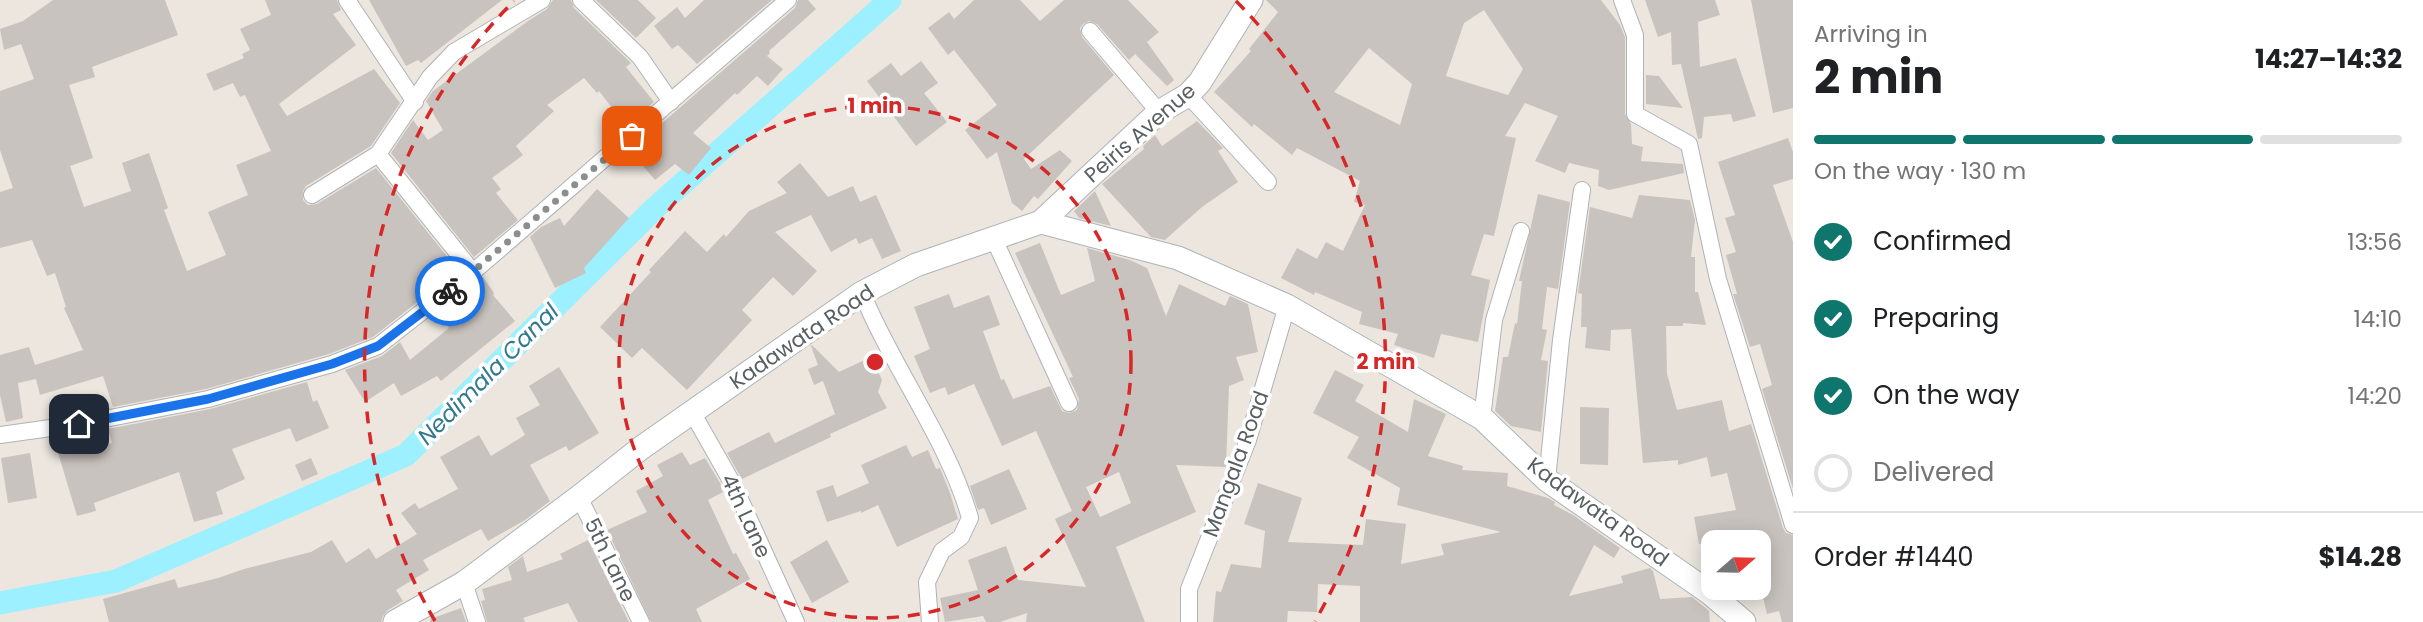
<!DOCTYPE html>
<meta charset="utf-8">
<style>
body{margin:0;font-family:Poppins,sans-serif;background:#f6f6f6;color:#202124;height:100vh;display:flex;flex-direction:column;font-size:26px;white-space:nowrap}
*{box-sizing:border-box;margin:0}
p{font-size:23px;color:#757577}
.icon{flex:none;width:38px;height:38px;fill:none;stroke:currentColor;stroke-width:2;stroke-linecap:round;stroke-linejoin:round}
.map{position:relative;flex:1;overflow:hidden}
.panel{display:flex;flex-direction:column;background:#fff;width:630px}
.panel>*{flex:none}
.needle{width:46px;rotate:70deg}
.tools{position:absolute;left:1701px;top:530px;display:grid;gap:14px}
.tools a{display:grid;place-items:center;width:70px;height:70px;border-radius:14px;background:#fff;box-shadow:0 4px 18px #0003;font-size:35px}
.pin{position:absolute;display:grid;place-items:center;width:60px;height:60px;color:#fff;margin:-30px;border-radius:14px;box-shadow:0 4px 10px #0006}
.courier{position:absolute;display:grid;place-items:center;width:70px;height:70px;margin:-35px;border:5px solid #1a73e8;border-radius:50%;background:#fff;color:#222;box-shadow:0 2px 9px #0007}
.head em{font-style:normal;font-weight:700}
.head div{display:flex;flex-direction:column-reverse}
.head{display:flex;align-items:center;justify-content:space-between;height:119px;padding:0 21px}
h1{font-size:46px;font-weight:700;line-height:52px}
.bar{display:grid;grid-template-columns:repeat(4,1fr);gap:10px 7px;align-content:center;height:84px;padding:0 21px}
.bar i{height:9px;border-radius:5px;background:#e0e0e0}
.bar .on{background:#0f766e}
.bar p{grid-column:span 4}
.line{display:flex;align-items:center;gap:18px;padding:0 21px;border-top:2px solid #e0e0e0}
.line div{flex:1}
ol{padding:0 21px;list-style:none}
li{display:flex;align-items:center;gap:21px;height:77px}
li p{margin-inline-start:auto}
li .icon{padding:7px;border-radius:50%;background:#0f766e;color:#fff;stroke-width:4}
li:last-child{color:#757577}
li i{width:38px;height:38px;border:4px solid #e0e0e0;border-radius:50%}
main{display:flex;flex:1;min-height:0}
.map>svg:first-child{display:block}
.lines{fill:none;stroke-linecap:round;stroke-linejoin:round}
.canal{stroke:#9df0ff;stroke-width:23}
.building{fill:#c9c3bf;fill-rule:evenodd}
.street-casing{stroke:#aeb3b6;stroke-width:18}
.secondary-casing{stroke:#adb3b6;stroke-width:25}
.street{stroke:#fff;stroke-width:16}
.secondary{stroke:#fff;stroke-width:23}
.done{stroke:#8c8e8d;stroke-width:7;stroke-dasharray:0 12.6}
.route{stroke:#1a73e8;stroke-width:9}
.ring{fill:none;stroke:#d62828;stroke-width:3.5;stroke-dasharray:12 9}
.labels{text-anchor:middle;stroke-width:7;stroke-linejoin:round;paint-order:stroke}
.street-label{font-size:21px;fill:#585f61;stroke:#fff}
.water-label{font-size:23px;font-style:italic;fill:#30798e;stroke:#fff}
.centre{fill:#d62828;stroke:#fff;stroke-width:3.5}
.ring-label{font-size:21px;text-anchor:middle;font-weight:bold;fill:#d62828;stroke:#fff;stroke-width:7;stroke-linejoin:round;paint-order:stroke}
</style>
<main>
<div class="map">
<svg width="1793" height="622" viewBox="0 0 1793 622">
<rect width="100%" height="100%" fill="#ece6df"/>
<g class="lines">
<path class="canal" d="M 0,603 L 116,581 L 406,455 L 656,207 L 890,0"/>
</g>
<path class="building" d="M 53,0 L 165,0 L 178,35 L 92,67 L 95,77 L 69,85 L 93,158 L 70,166 L 84,207 L 131,191 L 122,163 L 149,153 L 168,208 L 164,210 L 187,271 L 226,255 L 208,212 L 248,195 L 236,165 L 271,151 L 245,95 L 240,97 L 233,83 L 214,91 L 206,74 L 244,58 L 242,54 L 250,50 L 240,29 L 271,15 L 265,0 L 337,0 L 341,10 L 333,14 L 356,45 L 279,104 L 287,116 L 374,69 L 400,103 L 371,146 L 306,186 L 303,191 L 303,200 L 308,205 L 317,204 L 376,168 L 458,270 L 373,337 L 329,354 L 206,389 L 113,407 L 103,376 L 40,395 L 36,379 L 18,383 L 23,418 L 6,422 L 0,395 L 0,355 L 29,347 L 35,365 L 83,350 L 64,308 L 66,307 L 55,273 L 47,276 L 32,240 L 0,248 L 0,192 L 13,188 L 0,150 L 0,91 L 34,79 L 21,44 L 4,50 L 0,29 L 23,21 Z
M 369,0 L 502,0 L 421,63 L 418,60 L 406,66 Z
M 553,0 L 571,0 L 574,8 L 631,63 L 626,67 L 654,102 L 626,126 L 599,91 L 597,93 L 584,78 L 547,105 L 554,111 L 516,146 L 523,155 L 492,178 L 501,189 L 496,193 L 518,220 L 474,257 L 391,153 L 413,120 L 428,140 L 443,130 L 426,101 L 433,91 L 528,21 L 547,9 Z
M 596,0 L 638,0 L 656,18 L 636,38 Z
M 704,0 L 772,0 L 697,64 L 678,45 L 672,49 L 654,26 L 677,7 L 685,18 Z
M 798,0 L 808,0 L 816,9 L 769,51 L 770,53 L 767,56 L 783,69 L 768,86 L 757,76 L 737,95 L 735,93 L 693,133 L 711,148 L 689,175 L 675,164 L 655,180 L 631,152 L 639,143 L 795,8 Z
M 974,0 L 1020,0 L 1040,21 L 1064,0 L 1128,0 L 1159,32 L 1147,42 L 1174,80 L 1167,86 L 1135,54 L 1129,60 L 1097,24 L 1089,21 L 1083,24 L 1080,28 L 1082,37 L 1114,75 L 1024,159 L 1031,169 L 1060,150 L 1072,161 L 1038,199 L 1034,196 L 1022,211 L 1012,203 L 997,152 L 987,159 L 965,130 L 997,105 L 954,50 L 948,55 L 928,28 L 949,12 L 954,19 Z
M 1266,0 L 1601,0 L 1620,25 L 1625,37 L 1625,114 L 1631,124 L 1632,144 L 1643,147 L 1641,161 L 1683,164 L 1684,173 L 1609,190 L 1598,186 L 1599,170 L 1569,163 L 1565,173 L 1535,161 L 1558,116 L 1525,103 L 1505,136 L 1516,138 L 1494,236 L 1484,234 L 1471,275 L 1490,280 L 1478,342 L 1441,334 L 1434,358 L 1394,345 L 1398,334 L 1359,324 L 1362,312 L 1315,292 L 1314,295 L 1281,278 L 1297,248 L 1317,259 L 1326,242 L 1343,251 L 1365,205 L 1354,202 L 1360,181 L 1297,148 L 1292,155 L 1254,124 L 1252,127 L 1214,92 L 1251,51 L 1249,49 L 1278,12 ZM 1484,10 L 1523,69 L 1508,95 L 1446,76 L 1464,23 ZM 1369,48 L 1412,84 L 1400,125 L 1334,92 Z
M 1645,0 L 1715,0 L 1720,15 L 1698,22 L 1700,67 L 1736,58 L 1756,116 L 1733,122 L 1731,114 L 1704,117 L 1702,138 L 1698,139 L 1681,64 L 1672,65 L 1671,32 L 1658,37 Z
M 1751,0 L 1793,0 L 1793,108 L 1773,113 Z
M 921,61 L 938,83 L 924,93 L 947,122 L 916,146 L 867,81 L 891,63 L 901,76 Z
M 1646,75 L 1659,76 L 1683,108 L 1646,104 Z
M 1197,121 L 1223,148 L 1218,151 L 1238,182 L 1202,207 L 1165,240 L 1151,237 L 1102,184 L 1144,149 L 1143,146 L 1155,135 L 1162,146 Z
M 1788,138 L 1793,152 L 1793,179 L 1773,185 L 1793,242 L 1793,489 L 1762,389 L 1772,385 L 1760,344 L 1750,347 L 1733,294 L 1737,294 L 1726,255 L 1736,252 L 1725,218 L 1735,215 L 1718,162 Z
M 800,163 L 828,197 L 853,186 L 860,202 L 876,195 L 901,251 L 882,259 L 872,238 L 859,244 L 856,238 L 831,252 L 811,215 L 775,232 L 817,271 L 793,296 L 773,277 L 742,310 L 752,320 L 687,390 L 642,348 L 632,358 L 600,327 L 651,272 L 649,270 L 685,231 L 707,252 L 724,234 L 726,237 L 749,211 L 787,193 L 777,182 Z
M 597,189 L 629,218 L 584,268 L 586,273 L 555,288 L 530,237 L 541,227 L 560,218 L 564,226 Z
M 1095,191 L 1111,226 L 1079,218 L 1074,211 Z
M 1538,194 L 1570,202 L 1558,289 L 1547,287 L 1542,329 L 1547,330 L 1541,360 L 1548,361 L 1541,432 L 1511,426 L 1495,411 L 1503,357 L 1508,357 L 1515,323 L 1517,324 L 1522,281 L 1519,281 Z
M 1639,195 L 1690,200 L 1695,220 L 1691,257 L 1695,257 L 1695,292 L 1698,292 L 1706,325 L 1683,323 L 1683,326 L 1666,326 L 1667,374 L 1677,410 L 1722,400 L 1729,431 L 1751,424 L 1783,528 L 1786,533 L 1793,535 L 1793,622 L 1782,622 L 1779,611 L 1767,614 L 1759,581 L 1759,542 L 1699,544 L 1694,517 L 1736,510 L 1727,473 L 1711,477 L 1707,457 L 1678,465 L 1678,460 L 1643,463 L 1631,329 L 1611,330 L 1610,351 L 1585,348 L 1587,327 L 1581,327 L 1582,294 L 1578,293 L 1590,207 L 1632,218 Z
M 1040,243 L 1061,295 L 1095,281 L 1087,248 L 1130,260 L 1147,268 L 1166,316 L 1179,284 L 1225,306 L 1230,296 L 1248,304 L 1258,352 L 1236,357 L 1244,380 L 1229,386 L 1226,467 L 1176,465 L 1196,512 L 1116,547 L 1145,622 L 1026,622 L 1027,613 L 1000,622 L 986,622 L 983,616 L 945,622 L 940,598 L 978,590 L 968,560 L 1006,546 L 1018,580 L 1086,587 L 1055,519 L 1072,511 L 1036,431 L 1002,446 L 974,384 L 948,395 L 945,387 L 930,393 L 914,356 L 930,349 L 914,307 L 949,294 L 954,308 L 989,295 L 1000,325 L 983,331 L 1001,380 L 1004,379 L 1013,399 L 1050,386 L 1062,411 L 1069,413 L 1077,410 L 1079,399 L 1069,378 L 1073,377 L 1015,253 ZM 1119,472 L 1131,503 L 1100,517 L 1086,487 Z
M 483,277 L 494,293 L 493,295 L 515,321 L 441,381 L 437,376 L 401,396 L 394,383 L 365,402 L 345,370 L 382,356 L 400,342 L 410,360 L 449,328 L 437,313 Z
M 812,345 L 839,372 L 871,357 L 882,380 L 878,392 L 887,408 L 830,434 L 831,437 L 742,479 L 727,453 L 769,432 L 775,443 L 835,414 L 823,381 L 814,385 L 808,369 L 818,365 L 811,346 Z
M 559,367 L 599,433 L 569,451 L 566,446 L 530,465 L 550,501 L 525,520 L 488,541 L 481,529 L 423,560 L 429,570 L 396,590 L 403,601 L 388,610 L 383,616 L 381,622 L 109,622 L 103,599 L 175,579 L 178,588 L 218,578 L 244,569 L 311,552 L 332,540 L 346,563 L 369,548 L 376,559 L 417,534 L 401,513 L 415,503 L 419,509 L 458,489 L 440,457 L 479,435 L 491,456 L 525,435 L 516,418 L 540,405 L 529,386 Z
M 1335,370 L 1364,385 L 1355,401 L 1408,432 L 1414,399 L 1446,414 L 1428,456 L 1463,466 L 1462,470 L 1508,473 L 1507,486 L 1548,498 L 1555,502 L 1554,505 L 1573,515 L 1620,548 L 1614,558 L 1594,545 L 1569,596 L 1623,583 L 1621,576 L 1650,568 L 1653,571 L 1660,599 L 1692,597 L 1709,611 L 1710,622 L 1360,622 L 1360,586 L 1318,584 L 1317,612 L 1288,611 L 1287,622 L 1213,622 L 1216,591 L 1221,592 L 1231,564 L 1261,568 L 1265,531 L 1244,524 L 1258,483 L 1302,498 L 1288,542 L 1363,545 L 1366,519 L 1406,524 L 1401,564 L 1444,555 L 1441,544 L 1501,532 L 1397,505 L 1400,488 L 1347,458 L 1359,437 L 1313,413 Z
M 307,382 L 313,402 L 317,400 L 329,428 L 296,442 L 290,428 L 232,449 L 245,479 L 216,492 L 223,514 L 194,522 L 179,472 L 94,503 L 96,511 L 77,516 L 56,446 L 75,442 L 78,454 L 112,443 L 108,429 L 210,409 Z
M 1580,407 L 1609,408 L 1608,465 L 1580,464 Z
M 906,445 L 912,457 L 928,450 L 936,469 L 940,468 L 950,493 L 958,519 L 897,547 L 878,505 L 861,513 L 861,511 L 827,522 L 816,491 L 833,485 L 837,497 L 869,483 L 861,465 Z
M 682,452 L 690,465 L 705,458 L 723,488 L 721,489 L 723,492 L 708,500 L 733,554 L 736,553 L 750,579 L 696,609 L 702,622 L 651,622 L 607,530 L 647,512 L 636,491 L 663,476 L 657,465 Z
M 30,453 L 37,498 L 8,503 L 1,458 Z
M 311,458 L 318,474 L 302,481 L 295,465 Z
M 1009,469 L 1027,509 L 991,525 L 984,508 L 978,510 L 970,486 Z
M 588,540 L 629,622 L 578,622 L 568,603 L 523,618 L 525,622 L 487,622 L 481,601 L 485,600 L 482,589 L 512,580 L 508,567 L 523,556 L 527,572 L 563,559 L 560,554 Z
M 827,540 L 849,582 L 812,603 L 790,562 Z
M 461,608 L 466,622 L 430,622 L 430,619 Z"/>
<g class="lines">
<g class="street-casing">
<path id="street" d="M 347,0 L 415,102
M 581,0 L 640,57 L 671,102
M 1622,0 L 1635,35 L 1635,114 L 1689,144 L 1718,279 L 1793,525
M 1090,31 L 1159,112
M 1188,95 L 1268,182
M 312,195 L 378,154
M 994,239 L 1069,403
M 473,272 L 378,154 L 430,77 L 454,52 L 542,0
M 862,293 C 893,369 948,440 970,518 L 961,537 L 942,551 L 927,582 L 930,622
M 692,412 L 734,486 L 796,622
M 1482,418 L 1494,320 L 1521,231
M 0,435 L 79,424 L 208,399 L 332,364 L 378,346 L 473,272 L 788,0
M 1547,480 L 1561,340 L 1582,190
M 579,497 L 641,622
M 464,583 L 477,622
M 1189,622 L 1189,589 L 1248,440 L 1287,306"/>
</g>
<g class="secondary-casing">
<path id="secondary" d="M 1041,222 L 1159,112 L 1188,95 L 1200,82 L 1251,0
M 395,622 L 464,583 L 579,497 L 641,448 L 862,293 L 916,265 L 1041,222 L 1178,258 L 1287,306 L 1482,418 L 1547,480 L 1710,593 L 1744,622"/>
</g>
<use href="#street" class="street"/>
<use href="#secondary" class="secondary"/>
</g>
<g class="lines">
<path class="done" d="M 450,291 L 632,136"/>
<path class="route" d="M 79,424 L 208,399 L 332,364 L 378,346 L 450,291"/>
</g>
<g class="ring">
<circle cx="875" cy="362" r="256"/>
<path d="M435 621A511 511 0 0 1 514 1M1236 1A511 511 0 0 1 1315 621"/>
</g>
<g class="labels">
<g class="street-label">
<text transform="translate(1140 133) rotate(-41)" y="7">Peiris Avenue</text>
<text transform="translate(802 337) rotate(-34)" y="7">Kadawata Road</text>
<text transform="translate(1236 464) rotate(-70)" y="7">Mangala Road</text>
<text transform="translate(1598 512) rotate(36)" y="7">Kadawata Road</text>
<text transform="translate(746 516) rotate(65)" y="7">4th Lane</text>
<text transform="translate(610 560) rotate(64)" y="7">5th Lane</text>
</g>
<g class="water-label">
<text transform="translate(488 374) rotate(-45)" y="8">Nedimala Canal</text>
</g>
</g>
<circle cx="875" cy="362" r="10" class="centre"/>
<g class="ring-label">
<text x="875" y="113">1 min</text>
<text x="1386" y="369">2 min</text>
</g>
</svg>
<div class="tools">
<a><svg class="needle" viewBox="-14 -14 28 28"><path d="M0-13l5 13h-10z" fill="#e53935"/><path d="M0 13l5-13h-10z" fill="#757577"/></svg></a>
</div>
<div class="pin" style="left:632px;top:136px;background:#ea580c"><svg class="icon" aria-label="bag" viewBox="0 0 24 24"><path d="M5 8h14l-1 12H6zM9 8a3 3 0 0 1 6 0"/></svg></div>
<div class="pin" style="left:79px;top:424px;background:#1f2937"><svg class="icon" aria-label="home" viewBox="0 0 24 24"><path d="M3 11l9-7 9 7M6 9v11h12V9"/></svg></div>
<div class="courier" style="left:450px;top:291px"><svg class="icon" aria-label="bike" viewBox="0 0 24 24"><circle cx="6" cy="16" r="4"/><circle cx="18" cy="16" r="4"/><path d="M6 16l4-8h5l3 8M10 8l3 8H6M13 5h3"/></svg></div>
</div>
<section class="panel">
<div class="head"><div><h1>2 min</h1><p>Arriving in</p></div><em>14:27–14:32</em></div>
<div class="bar"><i class="on"></i><i class="on"></i><i class="on"></i><i></i><p>On the way · 130 m</p></div>
<ol>
<li><svg class="icon" aria-label="check" viewBox="0 0 24 24"><path d="M5 12l5 5 9-10"/></svg>Confirmed<p>13:56</p></li>
<li><svg class="icon" aria-label="check" viewBox="0 0 24 24"><path d="M5 12l5 5 9-10"/></svg>Preparing<p>14:10</p></li>
<li><svg class="icon" aria-label="check" viewBox="0 0 24 24"><path d="M5 12l5 5 9-10"/></svg>On the way<p>14:20</p></li>
<li><i></i>Delivered</li>
</ol>
<div class="line" style="height:91px"><div>Order #1440</div><b>$14.28</b></div>
</section>
</main>
